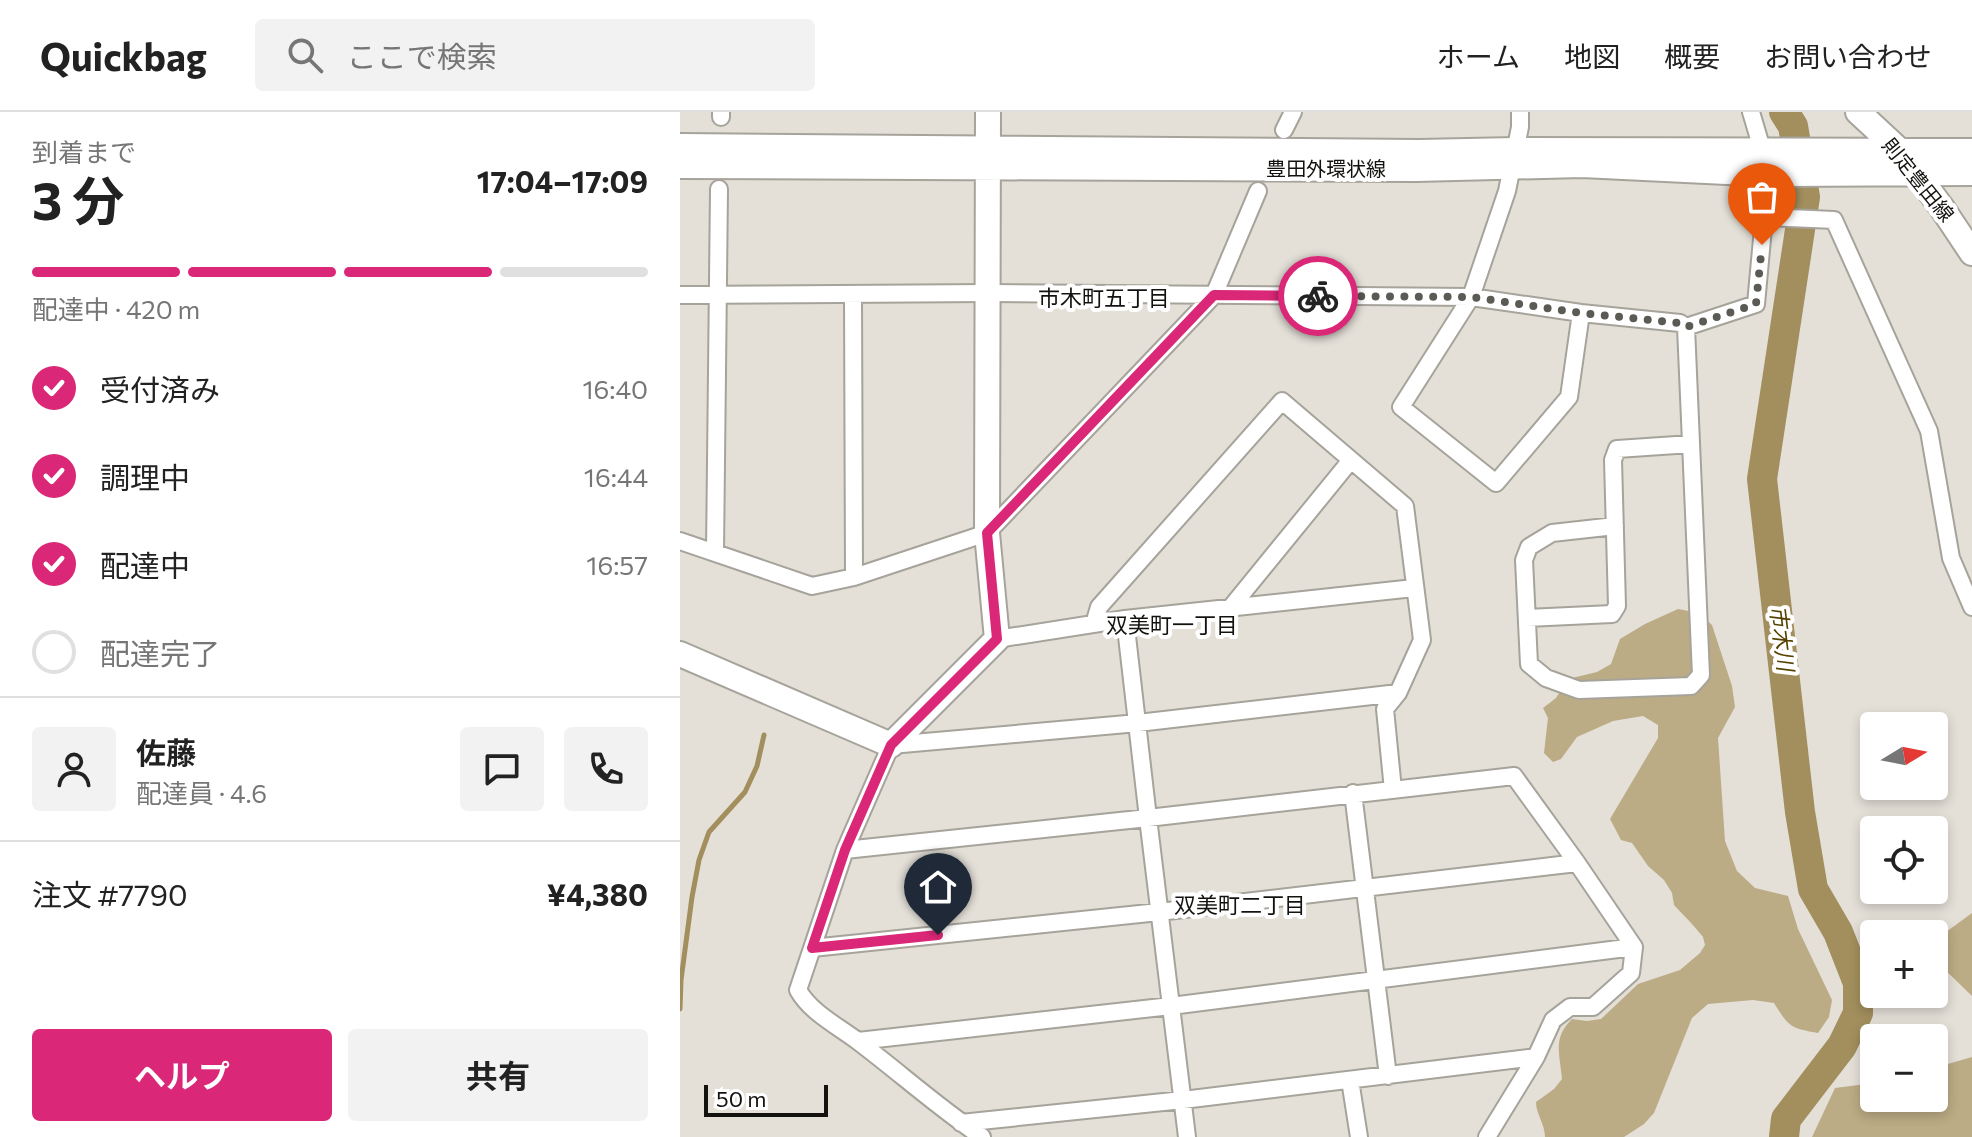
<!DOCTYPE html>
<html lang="ja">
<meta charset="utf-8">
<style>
body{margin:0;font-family:Commissioner,"Noto Sans JP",sans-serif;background:#f2f2f2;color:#222;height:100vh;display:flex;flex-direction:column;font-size:30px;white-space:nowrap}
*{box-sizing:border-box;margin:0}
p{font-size:26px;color:#767676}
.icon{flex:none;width:44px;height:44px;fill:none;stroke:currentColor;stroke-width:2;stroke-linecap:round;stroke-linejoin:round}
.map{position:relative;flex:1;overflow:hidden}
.details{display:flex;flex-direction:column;background:#fff;width:680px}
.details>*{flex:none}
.needle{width:52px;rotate:80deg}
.buttons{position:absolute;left:1180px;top:600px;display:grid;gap:16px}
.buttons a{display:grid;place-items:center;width:88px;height:88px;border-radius:8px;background:#fff;box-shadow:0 4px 12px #0003;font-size:40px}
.scale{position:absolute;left:24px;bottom:20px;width:124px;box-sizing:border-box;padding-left:8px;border:4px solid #13120f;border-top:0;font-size:22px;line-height:28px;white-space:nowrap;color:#13120f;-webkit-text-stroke:6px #fff;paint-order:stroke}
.pin{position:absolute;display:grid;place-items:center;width:68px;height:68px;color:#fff;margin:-82px -34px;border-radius:50% 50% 50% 0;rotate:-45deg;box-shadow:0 0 8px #0007}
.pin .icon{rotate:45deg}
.courier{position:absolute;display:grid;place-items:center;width:80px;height:80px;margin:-40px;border:6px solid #db2777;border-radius:50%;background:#fff;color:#222;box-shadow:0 2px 10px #0007}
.headline em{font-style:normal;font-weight:700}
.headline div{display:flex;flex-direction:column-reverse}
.headline{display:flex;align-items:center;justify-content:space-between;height:136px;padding:0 32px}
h1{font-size:52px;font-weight:700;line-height:60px}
.bar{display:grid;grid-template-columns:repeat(4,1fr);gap:12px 8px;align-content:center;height:96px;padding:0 32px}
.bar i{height:10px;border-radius:6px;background:#e0e0e0}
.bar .active{background:#db2777}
.bar p{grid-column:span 4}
.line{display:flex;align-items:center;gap:20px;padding:0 32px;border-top:2px solid #e0e0e0}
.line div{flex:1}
.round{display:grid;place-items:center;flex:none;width:84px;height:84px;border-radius:8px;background:#f2f2f2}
ol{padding:0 32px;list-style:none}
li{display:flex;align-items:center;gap:24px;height:88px}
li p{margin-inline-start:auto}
li .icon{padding:8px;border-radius:50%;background:#db2777;color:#fff;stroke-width:4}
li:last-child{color:#767676}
li i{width:44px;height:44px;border:4px solid #e0e0e0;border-radius:50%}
.action{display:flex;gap:16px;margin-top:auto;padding:16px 32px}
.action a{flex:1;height:92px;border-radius:8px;background:#db2777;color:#fff;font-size:32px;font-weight:700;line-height:92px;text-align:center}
.action a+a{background:#f2f2f2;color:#222}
header{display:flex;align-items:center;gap:48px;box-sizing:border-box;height:112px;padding:0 40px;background:#fff;border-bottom:2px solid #e0e0e0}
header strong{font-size:38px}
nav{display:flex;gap:44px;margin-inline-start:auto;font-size:28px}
.search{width:560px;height:72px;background:#f2f2f2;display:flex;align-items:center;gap:20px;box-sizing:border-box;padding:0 28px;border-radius:8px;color:#767676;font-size:30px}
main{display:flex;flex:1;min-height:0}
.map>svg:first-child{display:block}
.green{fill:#bbac85}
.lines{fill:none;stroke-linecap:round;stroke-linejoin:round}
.stream{stroke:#a28f5d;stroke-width:5}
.river{stroke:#a28f5d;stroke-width:30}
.street-casing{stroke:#a6a39b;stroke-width:20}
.secondary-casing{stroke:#a6a39b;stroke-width:28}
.street{stroke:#fff;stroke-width:16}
.secondary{stroke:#fff;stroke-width:24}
.done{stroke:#5c5a55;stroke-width:8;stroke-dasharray:0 14.4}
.route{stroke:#db2777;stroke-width:10}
.labels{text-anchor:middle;stroke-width:8;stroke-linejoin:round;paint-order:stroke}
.street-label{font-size:20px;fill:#13120f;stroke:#fff}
.neighbourhood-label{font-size:22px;fill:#13120f;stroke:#fff}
.water-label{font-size:22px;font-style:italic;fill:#564200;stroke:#fff}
</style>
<header>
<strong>Quickbag</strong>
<div class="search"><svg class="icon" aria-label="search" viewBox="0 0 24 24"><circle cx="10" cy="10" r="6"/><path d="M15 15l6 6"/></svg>ここで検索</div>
<nav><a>ホーム</a><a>地図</a><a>概要</a><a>お問い合わせ</a></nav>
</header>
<main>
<section class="details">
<div class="headline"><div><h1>3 分</h1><p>到着まで</p></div><em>17:04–17:09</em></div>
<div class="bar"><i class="active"></i><i class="active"></i><i class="active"></i><i></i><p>配達中 · 420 m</p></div>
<ol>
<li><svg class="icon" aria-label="check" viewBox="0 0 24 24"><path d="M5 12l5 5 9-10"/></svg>受付済み<p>16:40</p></li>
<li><svg class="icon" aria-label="check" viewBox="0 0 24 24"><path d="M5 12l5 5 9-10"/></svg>調理中<p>16:44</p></li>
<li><svg class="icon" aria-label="check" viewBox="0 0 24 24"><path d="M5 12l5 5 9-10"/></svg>配達中<p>16:57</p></li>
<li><i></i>配達完了</li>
</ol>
<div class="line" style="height:144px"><a class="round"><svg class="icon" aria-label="person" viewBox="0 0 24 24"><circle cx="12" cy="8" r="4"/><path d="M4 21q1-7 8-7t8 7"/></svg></a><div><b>佐藤</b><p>配達員 · 4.6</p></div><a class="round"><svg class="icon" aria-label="chat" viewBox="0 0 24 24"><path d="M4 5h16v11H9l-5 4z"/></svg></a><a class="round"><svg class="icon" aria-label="phone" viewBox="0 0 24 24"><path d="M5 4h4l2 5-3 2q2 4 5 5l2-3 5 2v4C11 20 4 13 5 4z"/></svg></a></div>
<div class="line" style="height:104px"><div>注文 #7790</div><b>¥4,380</b></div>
<div class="action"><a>ヘルプ</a><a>共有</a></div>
</section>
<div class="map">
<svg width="1292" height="1025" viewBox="0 0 1292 1025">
<rect width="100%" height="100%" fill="#e4e0d8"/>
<path class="green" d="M 998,497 L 1019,501 L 1032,513 L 1052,574 L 1055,595 L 1038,626 L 1045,729 L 1057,759 L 1075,776 L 1108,784 L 1118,817 L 1152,888 L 1149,905 L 1138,921 C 1110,916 1109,915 1094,891 L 1073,888 L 1028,892 L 1012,906 L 974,1001 L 964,1012 L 944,1025 L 865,1025 C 865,1012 856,1002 856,990 L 874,977 L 882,967 C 880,943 872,926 892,907 L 907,909 L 921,907 L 958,872 L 1000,858 L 1020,841 L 1025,833 L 1023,825 L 1012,812 L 994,793 L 992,781 L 984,768 L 968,754 L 952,731 L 941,728 L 930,707 L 978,626 L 978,613 L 963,604 L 933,609 L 897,625 L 881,647 L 873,650 L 864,641 L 868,606 L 863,596 L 876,586 L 888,567 L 917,560 L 931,552 L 940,527 L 965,512 Z
M 1292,801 L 1292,884 L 1259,852 L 1266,820 Z
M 1292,945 L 1292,1025 L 1132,1025 L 1155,976 L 1194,971 L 1194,986 L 1254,986 L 1254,956 Z"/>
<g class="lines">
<path class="stream" d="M 0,897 L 1,868 L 12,785 L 19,748 L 29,720 L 65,680 L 77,654 L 84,623"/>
<path class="river" d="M 1104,1025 L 1106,1007 L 1162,934 L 1178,901 L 1178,871 L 1158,820 L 1133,777 L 1120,700 L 1082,367 L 1125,85 L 1113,14 L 1104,0"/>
<g class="street-casing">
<path id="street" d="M 41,0 L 41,5
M 840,0 L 840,15 L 827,79 L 791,185 L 721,295 L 816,371 L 889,285 L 901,201
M 1071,0 L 1082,37
M 604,18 L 613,0
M 1085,105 L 1154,108 L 1249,319 L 1271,446 L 1292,495
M 173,182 L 174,465
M 0,183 L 308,181 L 791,185 L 901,201 L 1000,211 L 1006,215 L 1076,192 L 1088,62
M 935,414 L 872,421 L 849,435 L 844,448 L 849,552 L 866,566 L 899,578 L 1011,574 L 1021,563 L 1006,215
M 0,429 L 132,474 L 174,465 L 307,421 L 534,183 L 578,79
M 35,441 L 39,77
M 552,494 L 671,348
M 847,506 L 932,502 L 937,494 L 933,348 L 937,337 L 1011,332
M 445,507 L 468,706 L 507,1025
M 414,512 L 419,495 L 602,289 L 725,394 L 742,528 L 718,581 L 705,597 L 713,678
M 317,527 L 445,507 L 734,476
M 673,681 L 708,964
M 165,738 L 468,706 L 834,664 L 897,751 L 954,835 L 951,861 L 913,895 L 890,895 L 873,908 L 856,945 L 807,1025
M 132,836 L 479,800 L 897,751
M 178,929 L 491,894 L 954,835
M 670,968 L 679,1025
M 281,1011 L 503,988 L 856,945
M 302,1025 C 259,996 220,961 179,930 C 158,914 131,901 118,878 L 165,738 L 211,633 L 458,611 L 718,581"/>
</g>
<g class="secondary-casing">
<path id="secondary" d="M 1178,0 L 1219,38 L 1262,96 L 1292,141
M 0,34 L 739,40 L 836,38 L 1292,39
M 0,54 L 736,57 L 902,53 L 1088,62 L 1292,61
M 0,542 L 211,633 L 317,527 L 307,421 L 308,0"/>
</g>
<use href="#street" class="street"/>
<use href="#secondary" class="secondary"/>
</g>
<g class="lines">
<path class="done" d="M 638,184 L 791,185 L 901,201 L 1000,211 L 1006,215 L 1076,192 L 1082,133"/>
<path class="route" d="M 258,823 L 132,836 L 165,738 L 211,633 L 317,527 L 307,421 L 534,183 L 638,184"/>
</g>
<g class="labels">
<g class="street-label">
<text x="646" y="64">豊田外環状線</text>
<text transform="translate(1238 68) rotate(51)" y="7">則定豊田線</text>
</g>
<g class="neighbourhood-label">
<text x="424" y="194">市木町五丁目</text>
<text x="492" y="521">双美町一丁目</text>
<text x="560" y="801">双美町二丁目</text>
</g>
<g class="water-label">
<text transform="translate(1102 526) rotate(83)" y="8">市木川</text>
</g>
</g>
</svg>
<div class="buttons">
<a><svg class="needle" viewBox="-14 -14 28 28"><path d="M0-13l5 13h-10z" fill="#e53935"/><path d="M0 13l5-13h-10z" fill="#767676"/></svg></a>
<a><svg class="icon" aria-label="locate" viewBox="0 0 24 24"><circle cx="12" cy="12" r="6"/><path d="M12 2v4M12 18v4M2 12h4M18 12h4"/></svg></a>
<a>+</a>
<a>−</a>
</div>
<div class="scale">50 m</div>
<div class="pin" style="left:1082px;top:133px;background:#ea580c"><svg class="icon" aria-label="bag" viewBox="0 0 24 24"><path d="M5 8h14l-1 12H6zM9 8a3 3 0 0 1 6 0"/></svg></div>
<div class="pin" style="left:258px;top:823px;background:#1f2937"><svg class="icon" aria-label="home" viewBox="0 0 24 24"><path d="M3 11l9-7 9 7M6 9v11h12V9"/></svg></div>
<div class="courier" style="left:638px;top:184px"><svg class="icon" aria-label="bike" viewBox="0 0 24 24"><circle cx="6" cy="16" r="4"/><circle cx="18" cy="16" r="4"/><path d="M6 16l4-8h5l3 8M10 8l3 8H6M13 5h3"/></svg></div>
</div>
</main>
